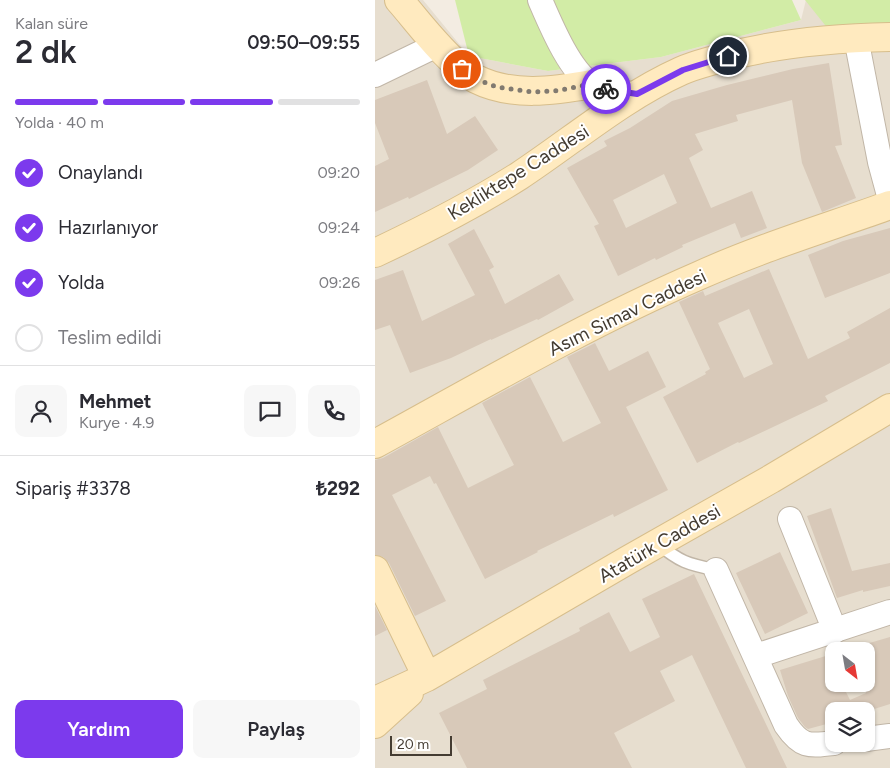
<!DOCTYPE html>
<html lang="tr">
<meta charset="utf-8">
<style>
body{margin:0;font-family:Figtree,sans-serif;background:#f7f7f7;color:#2b2b33;height:100vh;display:flex;flex-direction:column;font-size:19px;white-space:nowrap}
*{box-sizing:border-box;margin:0}
p{font-size:16px;color:#7c7c81}
.icon{flex:none;width:28px;height:28px;fill:none;stroke:currentColor;stroke-width:2;stroke-linecap:round;stroke-linejoin:round}
.map{position:relative;flex:1;overflow:hidden}
.drawer{display:flex;flex-direction:column;background:#fff;width:375px}
.drawer>*{flex:none}
.needle{width:32px;rotate:149deg}
.tools{position:absolute;left:450px;top:642px;display:grid;gap:10px}
.tools a{display:grid;place-items:center;width:50px;height:50px;border-radius:10px;background:#fff;box-shadow:0 1px 4px #0004;font-size:25px}
.scale{position:absolute;left:15px;bottom:12px;width:62px;box-sizing:border-box;padding-left:5px;border:2px solid #443c32;border-top:0;font-size:14px;line-height:18px;white-space:nowrap;color:#443c32;-webkit-text-stroke:4px #fff;paint-order:stroke}
.pin{position:absolute;display:grid;place-items:center;width:42px;height:42px;color:#fff;margin:-21px;border:2px solid #fff;border-radius:50%;box-shadow:0 1px 5px #0007}
.courier{position:absolute;display:grid;place-items:center;width:50px;height:50px;margin:-25px;border:4px solid #7c3aed;border-radius:50%;background:#fff;color:#222;box-shadow:0 1px 6px #0007}
.head em{font-style:normal;font-weight:600}
.head div{display:flex;flex-direction:column-reverse}
.head{display:flex;align-items:center;justify-content:space-between;height:85px;padding:0 15px}
h1{font-size:32px;font-weight:600;line-height:38px}
.bar{display:grid;grid-template-columns:repeat(4,1fr);gap:8px 5px;align-content:center;height:60px;padding:0 15px}
.bar i{height:6px;border-radius:4px;background:#e1e1e2}
.bar .current{background:#7c3aed}
.bar p{grid-column:span 4}
.line{display:flex;align-items:center;gap:12px;padding:0 15px;border-top:1px solid #e1e1e2}
.line div{flex:1}
.round{display:grid;place-items:center;flex:none;width:52px;height:52px;border-radius:10px;background:#f7f7f7}
ol{padding:0 15px;list-style:none}
li{display:flex;align-items:center;gap:15px;height:55px}
li p{margin-inline-start:auto}
li .icon{padding:5px;border-radius:50%;background:#7c3aed;color:#fff;stroke-width:4}
li:last-child{color:#7c7c81}
li i{width:28px;height:28px;border:2px solid #e1e1e2;border-radius:50%}
.cta{display:flex;gap:10px;margin-top:auto;padding:10px 15px}
.cta a{flex:1;height:58px;border-radius:10px;background:#7c3aed;color:#fff;font-size:20px;font-weight:600;line-height:58px;text-align:center}
.cta a+a{background:#f7f7f7;color:#2b2b33}
main{display:flex;flex:1;min-height:0}
.map>svg:first-child{display:block}
.residential{fill:#e7decf;fill-rule:evenodd}
.green{fill:#d2eca6}
.building{fill:#d8c9b9;fill-rule:evenodd}
.lines{fill:none;stroke-linecap:round;stroke-linejoin:round}
.lane-casing{stroke:#c1b6a7;stroke-width:14}
.street-casing{stroke:#c1b6a7;stroke-width:26}
.secondary-casing{stroke:#d7be8c;stroke-width:30}
.lane{stroke:#fff;stroke-width:11}
.street{stroke:#fff;stroke-width:24}
.secondary{stroke:#ffeabf;stroke-width:28}
.done{stroke:#817a70;stroke-width:5;stroke-dasharray:0 9}
.route{stroke:#7c3aed;stroke-width:6}
.labels{text-anchor:middle;stroke-width:4;stroke-linejoin:round;paint-order:stroke}
.street-label{font-size:19px;fill:#443c32;stroke:#fff}
</style>
<main>
<section class="drawer">
<div class="head"><div><h1>2 dk</h1><p>Kalan süre</p></div><em>09:50–09:55</em></div>
<div class="bar"><i class="current"></i><i class="current"></i><i class="current"></i><i></i><p>Yolda · 40 m</p></div>
<ol>
<li><svg class="icon" aria-label="check" viewBox="0 0 24 24"><path d="M5 12l5 5 9-10"/></svg>Onaylandı<p>09:20</p></li>
<li><svg class="icon" aria-label="check" viewBox="0 0 24 24"><path d="M5 12l5 5 9-10"/></svg>Hazırlanıyor<p>09:24</p></li>
<li><svg class="icon" aria-label="check" viewBox="0 0 24 24"><path d="M5 12l5 5 9-10"/></svg>Yolda<p>09:26</p></li>
<li><i></i>Teslim edildi</li>
</ol>
<div class="line" style="height:90px"><a class="round"><svg class="icon" aria-label="person" viewBox="0 0 24 24"><circle cx="12" cy="8" r="4"/><path d="M4 21q1-7 8-7t8 7"/></svg></a><div><b>Mehmet</b><p>Kurye · 4.9</p></div><a class="round"><svg class="icon" aria-label="chat" viewBox="0 0 24 24"><path d="M4 5h16v11H9l-5 4z"/></svg></a><a class="round"><svg class="icon" aria-label="phone" viewBox="0 0 24 24"><path d="M5 4h4l2 5-3 2q2 4 5 5l2-3 5 2v4C11 20 4 13 5 4z"/></svg></a></div>
<div class="line" style="height:65px"><div>Sipariş #3378</div><b>₺292</b></div>
<div class="cta"><a>Yardım</a><a>Paylaş</a></div>
</section>
<div class="map">
<svg width="515" height="768" viewBox="0 0 515 768">
<rect width="100%" height="100%" fill="#f3ece2"/>
<path class="residential" d="M 0,0 L 48,0 L 94,56 L 173,71 L 286,57 L 426,20 L 431,0 L 515,0 L 515,768 L 0,768 ZM 459,651 L 491,651 L 491,684 L 459,684 ZM 459,711 L 491,711 L 491,744 L 459,744 Z"/>
<path class="green" d="M 80,0 L 417,0 L 426,20 L 286,57 L 173,71 L 94,56 Z
M 430,0 L 515,0 L 515,30 L 454,30 Z"/>
<path class="building" d="M 454,63 L 467,145 L 460,146 L 481,198 L 447,212 L 427,163 L 417,100 L 361,115 L 363,121 L 320,134 L 328,150 L 314,158 L 336,208 L 377,191 L 392,228 L 366,238 L 360,223 L 307,245 L 308,247 L 281,260 L 280,258 L 243,276 L 219,226 L 224,224 L 192,168 L 232,146 L 229,141 L 255,128 L 297,101 L 352,85 L 418,69 ZM 289,174 L 302,203 L 251,228 L 238,200 Z
M 52,80 L 72,134 L 100,116 L 123,150 L 93,170 L 34,199 L 33,197 L 0,212 L 0,166 L 14,159 L 0,123 L 0,100 Z
M 515,228 L 515,273 L 450,298 L 433,255 L 468,241 Z
M 99,229 L 119,267 L 114,270 L 130,304 L 184,274 L 199,300 L 163,320 L 162,319 L 116,340 L 116,339 L 76,358 L 35,373 L 15,325 L 0,330 L 0,280 L 28,270 L 47,321 L 100,295 L 73,244 Z
M 394,269 L 433,359 L 475,338 L 472,332 L 515,308 L 515,363 L 450,396 L 453,401 L 364,443 L 363,442 L 322,463 L 288,397 L 331,374 L 330,372 L 335,369 L 304,302 L 328,291 L 330,296 ZM 374,309 L 398,364 L 369,378 L 343,323 Z
M 220,343 L 234,371 L 273,351 L 291,387 L 251,407 L 293,490 L 239,517 L 238,514 L 162,551 L 163,552 L 110,579 L 61,483 L 59,484 L 55,476 L 17,495 L 71,601 L 40,616 L 14,563 L 8,557 L 0,555 L 0,460 L 8,458 L 63,427 L 93,488 L 139,465 L 107,403 L 155,377 L 188,442 L 226,423 L 192,357 Z
M 456,508 L 477,571 L 515,563 L 515,586 L 488,592 L 488,590 L 462,598 L 432,516 Z
M 405,552 L 433,613 L 390,634 L 361,573 Z
M 319,574 L 412,768 L 371,768 L 317,655 L 285,671 L 300,701 L 239,733 L 257,768 L 92,768 L 64,713 L 112,689 L 108,680 L 205,631 L 204,628 L 234,612 L 255,652 L 285,637 L 267,599 Z
M 0,606 L 12,630 L 0,636 Z
M 515,637 L 515,704 L 493,711 L 459,711 L 459,722 L 433,729 L 430,727 L 423,718 L 413,696 L 405,670 L 454,655 L 459,666 L 459,684 L 467,684 L 475,700 L 491,693 L 488,684 L 491,684 L 491,644 Z"/>
<g class="lines">
<g class="lane-casing">
<path id="lane" d="M 282,543 C 305,562 312,564 341,570"/>
</g>
<g class="street-casing">
<path id="street" d="M 165,0 C 175,23 195,72 217,84 C 230,91 248,92 262,95
M 481,38 L 505,162 L 515,199
M 0,75 L 62,45
M 415,519 L 460,631
M 341,570 L 411,725 C 426,747 433,746 459,743
M 381,656 L 515,612
M 491,739 L 515,736"/>
</g>
<g class="secondary-casing">
<path id="secondary" d="M 24,0 C 44,23 62,48 86,68 C 90,71 95,76 101,79 C 137,97 179,91 217,84
M 0,253 C 49,230 98,205 144,176 C 197,141 248,97 306,71 C 319,65 333,62 346,58 C 402,43 457,38 515,37
M 0,444 C 106,386 212,324 323,276 C 385,248 451,228 515,205
M 0,570 L 52,677
M 0,701 L 52,677 L 253,560 L 396,479 L 515,408
M 0,724 L 34,693"/>
</g>
<use href="#lane" class="lane"/>
<use href="#street" class="street"/>
<use href="#secondary" class="secondary"/>
</g>
<g class="lines">
<path class="done" d="M 87,69 L 100,79 L 122,87 L 157,92 L 180,91 L 217,84 L 231,89"/>
<path class="route" d="M 231,89 L 262,94 L 308,70 L 353,56"/>
</g>
<g class="labels">
<g class="street-label">
<text transform="translate(143 172) rotate(-32)" y="7">Kekliktepe Caddesi</text>
<text transform="translate(252 312) rotate(-26)" y="7">Asım Simav Caddesi</text>
<text transform="translate(284 543) rotate(-30)" y="7">Atatürk Caddesi</text>
</g>
</g>
</svg>
<div class="tools">
<a><svg class="needle" viewBox="-14 -14 28 28"><path d="M0-13l5 13h-10z" fill="#e53935"/><path d="M0 13l5-13h-10z" fill="#7c7c81"/></svg></a>
<a><svg class="icon" aria-label="layers" viewBox="0 0 24 24"><path d="M12 4l9 5-9 5-9-5zM3 14l9 5 9-5"/></svg></a>
</div>
<div class="scale">20 m</div>
<div class="pin" style="left:87px;top:69px;background:#ea580c"><svg class="icon" aria-label="bag" viewBox="0 0 24 24"><path d="M5 8h14l-1 12H6zM9 8a3 3 0 0 1 6 0"/></svg></div>
<div class="pin" style="left:353px;top:56px;background:#1f2937"><svg class="icon" aria-label="home" viewBox="0 0 24 24"><path d="M3 11l9-7 9 7M6 9v11h12V9"/></svg></div>
<div class="courier" style="left:231px;top:89px"><svg class="icon" aria-label="bike" viewBox="0 0 24 24"><circle cx="6" cy="16" r="4"/><circle cx="18" cy="16" r="4"/><path d="M6 16l4-8h5l3 8M10 8l3 8H6M13 5h3"/></svg></div>
</div>
</main>
